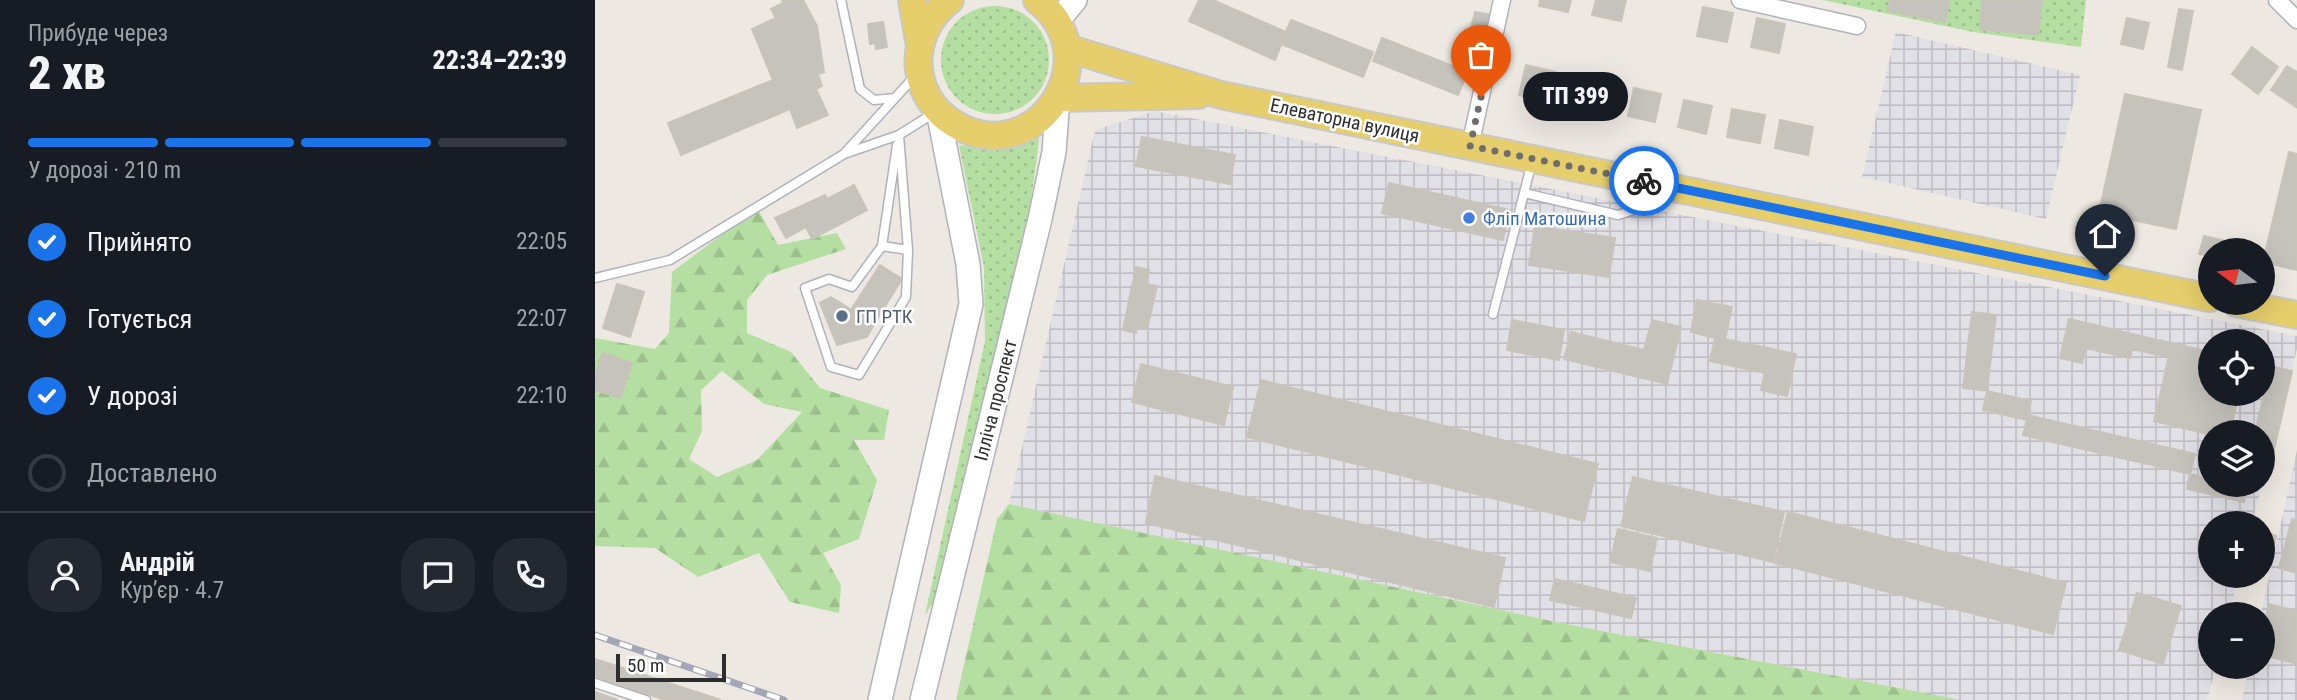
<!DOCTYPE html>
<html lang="uk">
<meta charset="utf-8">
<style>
body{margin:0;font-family:"Roboto Condensed",sans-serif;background:#242831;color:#f1f3f6;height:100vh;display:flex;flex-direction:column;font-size:26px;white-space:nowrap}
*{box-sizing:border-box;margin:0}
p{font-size:23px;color:#9ea1a6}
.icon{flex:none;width:38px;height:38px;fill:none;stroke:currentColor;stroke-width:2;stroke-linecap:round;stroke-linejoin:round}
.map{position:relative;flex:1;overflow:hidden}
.sheet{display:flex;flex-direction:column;background:#171b24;width:595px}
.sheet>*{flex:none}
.needle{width:46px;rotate:285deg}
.tools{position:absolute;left:1603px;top:238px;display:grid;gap:14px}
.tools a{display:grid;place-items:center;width:77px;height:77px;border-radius:50%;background:#171b24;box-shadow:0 7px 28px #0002;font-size:35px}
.scale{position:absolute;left:21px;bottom:18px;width:110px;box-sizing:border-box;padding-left:7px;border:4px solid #2d2d2d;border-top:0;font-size:19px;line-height:24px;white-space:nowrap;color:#2d2d2d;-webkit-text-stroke:5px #fff;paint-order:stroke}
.pin{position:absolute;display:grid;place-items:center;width:60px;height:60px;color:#fff;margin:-72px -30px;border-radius:50% 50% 50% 0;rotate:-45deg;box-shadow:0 0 7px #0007}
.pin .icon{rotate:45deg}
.courier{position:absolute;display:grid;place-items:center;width:70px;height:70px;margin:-35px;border:5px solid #1a73e8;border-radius:50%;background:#fff;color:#222;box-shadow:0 2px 9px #0007}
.bubble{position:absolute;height:49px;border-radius:24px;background:#171b24;box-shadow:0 7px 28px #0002;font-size:23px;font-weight:800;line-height:49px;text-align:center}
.head em{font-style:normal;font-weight:800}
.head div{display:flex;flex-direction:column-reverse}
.head{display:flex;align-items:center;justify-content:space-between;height:119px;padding:0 28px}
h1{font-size:46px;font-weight:800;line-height:52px}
.bar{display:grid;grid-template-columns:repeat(4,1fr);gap:10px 7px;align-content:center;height:84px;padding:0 28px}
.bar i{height:9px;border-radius:5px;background:#363941}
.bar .on{background:#1a73e8}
.bar p{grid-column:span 4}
.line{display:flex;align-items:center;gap:18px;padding:0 28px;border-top:2px solid #363941}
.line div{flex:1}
.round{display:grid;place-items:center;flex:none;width:74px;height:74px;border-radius:28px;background:#242831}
ol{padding:0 28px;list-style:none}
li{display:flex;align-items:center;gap:21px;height:77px}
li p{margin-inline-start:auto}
li .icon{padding:7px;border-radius:50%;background:#1a73e8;color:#fff;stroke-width:4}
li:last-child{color:#9ea1a6}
li i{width:38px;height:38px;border:4px solid #363941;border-radius:50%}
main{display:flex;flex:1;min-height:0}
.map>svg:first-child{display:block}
.industrial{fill:url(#industrial-grid);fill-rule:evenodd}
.grass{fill:url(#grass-dots)}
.forest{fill:url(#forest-firs);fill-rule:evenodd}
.building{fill:#c6c2bc;stroke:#c9c4ba;stroke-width:2}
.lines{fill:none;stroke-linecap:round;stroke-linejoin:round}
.lane-casing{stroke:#b1b2bc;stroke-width:11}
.street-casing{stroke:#b1b2bc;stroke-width:19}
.secondary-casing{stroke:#b1b2bc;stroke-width:26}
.primary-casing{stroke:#c8c8c8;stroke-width:30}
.lane{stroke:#fff;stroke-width:8}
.street{stroke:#fff;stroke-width:16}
.secondary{stroke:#fff;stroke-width:23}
.primary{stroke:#e7ce6c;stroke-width:26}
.rail-casing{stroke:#a3a6b5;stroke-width:7}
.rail{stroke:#fff;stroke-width:4.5;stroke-dasharray:13;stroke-linecap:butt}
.done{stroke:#706e6c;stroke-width:7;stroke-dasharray:0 12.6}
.route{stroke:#1a73e8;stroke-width:9}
.shop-dot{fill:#3f7fe0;stroke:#fff;stroke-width:2.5}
.service-dot{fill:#5c6f8a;stroke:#fff;stroke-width:2.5}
.labels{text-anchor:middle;stroke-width:5;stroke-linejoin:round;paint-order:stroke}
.street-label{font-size:19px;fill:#2d2d2d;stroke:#fff}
.shop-label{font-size:19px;fill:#366cbe;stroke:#fff;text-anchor:start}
.service-label{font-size:19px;fill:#4e5e75;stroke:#fff;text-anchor:start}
</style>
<main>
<section class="sheet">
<div class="head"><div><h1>2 хв</h1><p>Прибуде через</p></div><em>22:34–22:39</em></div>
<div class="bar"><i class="on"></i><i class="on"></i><i class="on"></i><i></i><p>У дорозі · 210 m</p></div>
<ol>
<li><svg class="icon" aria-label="check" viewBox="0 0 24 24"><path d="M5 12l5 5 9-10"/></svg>Прийнято<p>22:05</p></li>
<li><svg class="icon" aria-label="check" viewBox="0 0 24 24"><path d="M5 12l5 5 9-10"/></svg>Готується<p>22:07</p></li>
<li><svg class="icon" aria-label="check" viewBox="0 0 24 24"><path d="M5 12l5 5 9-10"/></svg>У дорозі<p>22:10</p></li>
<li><i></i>Доставлено</li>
</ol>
<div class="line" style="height:126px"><a class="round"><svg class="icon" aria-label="person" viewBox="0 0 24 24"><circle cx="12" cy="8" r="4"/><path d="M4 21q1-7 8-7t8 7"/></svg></a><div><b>Андрій</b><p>Кур’єр · 4.7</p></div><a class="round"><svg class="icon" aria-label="chat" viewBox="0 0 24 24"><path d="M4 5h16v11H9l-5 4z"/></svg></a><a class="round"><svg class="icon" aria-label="phone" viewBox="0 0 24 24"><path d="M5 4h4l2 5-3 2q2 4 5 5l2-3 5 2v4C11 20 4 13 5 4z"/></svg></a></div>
</section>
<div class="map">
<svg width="1702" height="700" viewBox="0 0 1702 700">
<defs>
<pattern id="industrial-grid" width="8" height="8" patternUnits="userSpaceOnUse" patternTransform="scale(1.75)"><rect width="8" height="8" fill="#e2e0e7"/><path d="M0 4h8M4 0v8" fill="none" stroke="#c2c0c6"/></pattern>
<pattern id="grass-dots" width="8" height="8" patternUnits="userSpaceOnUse" patternTransform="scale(1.75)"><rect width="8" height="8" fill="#b5dfa2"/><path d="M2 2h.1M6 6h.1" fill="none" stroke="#9cc08c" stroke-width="1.8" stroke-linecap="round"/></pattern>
<pattern id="forest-firs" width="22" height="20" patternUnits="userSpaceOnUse" patternTransform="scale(1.75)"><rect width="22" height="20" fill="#b5dfa2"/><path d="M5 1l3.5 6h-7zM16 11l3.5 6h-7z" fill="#9cc08c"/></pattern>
</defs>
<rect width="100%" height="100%" fill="#ede8e1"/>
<path class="industrial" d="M 1301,32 L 1485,75 L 1451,219 L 1267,177 Z
M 560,111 L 1702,336 L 1702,349 L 1668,483 L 1668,432 L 1615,432 L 1615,485 L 1667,485 L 1657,523 L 1615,523 L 1615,576 L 1644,576 L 1634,614 L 1615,614 L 1615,667 L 1621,667 L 1612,700 L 1366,700 L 961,622 L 414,504 L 500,130 ZM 1615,341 L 1668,341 L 1668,394 L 1615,394 Z
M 1702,450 L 1702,700 L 1647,700 L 1654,667 L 1668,667 L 1666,614 Z"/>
<path class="grass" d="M 1228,0 L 1491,0 L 1486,47 L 1378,32 Z
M346 60a54 54 0 1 1 108 0a54 54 0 1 1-108 0Z
M 444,138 C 434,241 404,342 382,442 C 371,490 359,577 330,615 L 390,341 L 389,267 L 364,145 C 403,151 406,155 444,138 Z"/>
<path class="forest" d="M 162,208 L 183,245 L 242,233 L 251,249 L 172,275 L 152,300 L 152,333 L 196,352 L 225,388 L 294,410 L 289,440 L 259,440 L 282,480 L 264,539 L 228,553 L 246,585 L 244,613 L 195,602 L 164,553 L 103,577 L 60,548 L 0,546 L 0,338 L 60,349 L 74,333 L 77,272 ZM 127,371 L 169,404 L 207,412 L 162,460 L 122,477 L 94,459 L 107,431 L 106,390 Z
M 414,504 L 961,622 L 1366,700 L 361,700 L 402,519 Z"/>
<path class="building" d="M 187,0 L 208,0 L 222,26 L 229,72 L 223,74 L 227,86 L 221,89 L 233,115 L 202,128 L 195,109 L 86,155 L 73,123 L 178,80 L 157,29 L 181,18 L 176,9 L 188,3 Z
M 604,0 L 618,0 L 691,32 L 680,60 L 594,21 Z
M 945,0 L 976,0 L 973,12 L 944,6 Z
M 1001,0 L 1031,0 L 1026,21 L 997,15 Z
M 1295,0 L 1354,0 L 1350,22 L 1293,11 Z
M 1387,0 L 1447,0 L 1443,35 L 1385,29 Z
M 1108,7 L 1138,13 L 1132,42 L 1102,36 Z
M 1584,9 L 1598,11 L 1587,70 L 1573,67 Z
M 880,12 L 897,15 L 894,32 L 876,28 Z
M 1162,18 L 1190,24 L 1184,53 L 1156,47 Z
M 1532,18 L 1554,23 L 1548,49 L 1526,44 Z
M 696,20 L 778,52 L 768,77 L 686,44 Z
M 288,22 L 292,47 L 281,49 L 280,43 L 275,44 L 273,24 Z
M 787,38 L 873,72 L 863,95 L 778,61 Z
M 1657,47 L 1683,67 L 1663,94 L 1637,74 Z
M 931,65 L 961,72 L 954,102 L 924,95 Z
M 1692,66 L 1702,72 L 1701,107 L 1676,90 Z
M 986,76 L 1015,83 L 1008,112 L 980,106 Z
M 1039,88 L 1066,94 L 1060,122 L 1033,116 Z
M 1530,94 L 1606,110 L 1581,229 L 1504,213 Z
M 1089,100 L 1117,106 L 1111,134 L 1083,127 Z
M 1137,109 L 1170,115 L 1165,143 L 1132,137 Z
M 1185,120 L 1218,127 L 1213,155 L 1180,148 Z
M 547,137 L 640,155 L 635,184 L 541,166 Z
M 1694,152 L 1702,154 L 1702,270 L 1668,262 Z
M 794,183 L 915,210 L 908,240 L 787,213 Z
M 259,185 L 272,210 L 217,239 L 211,227 L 191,238 L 180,218 L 230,195 L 232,199 Z
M 940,226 L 1020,238 L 1014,277 L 934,265 Z
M 1609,236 L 1647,245 L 1646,250 L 1615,250 L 1615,256 L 1604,254 Z
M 285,265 L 307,279 L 279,324 L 256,310 Z
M 541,267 L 554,270 L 551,284 L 562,286 L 552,329 L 542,327 L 541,333 L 528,330 Z
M 22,284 L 49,292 L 35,337 L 8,328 Z
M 236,297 L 279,324 L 272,337 L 242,345 L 225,303 Z
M 1102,300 L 1137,307 L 1130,339 L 1201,354 L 1192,396 L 1166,390 L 1170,373 L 1115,361 L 1120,338 L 1096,332 Z
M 1377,312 L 1401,315 L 1392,391 L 1368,388 Z
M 1474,319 L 1496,324 L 1487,363 L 1465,358 Z
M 917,320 L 969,330 L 964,360 L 912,350 Z
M 1057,320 L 1086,327 L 1072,384 L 969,359 L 976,332 L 1049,350 Z
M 1496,324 L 1541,335 L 1535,358 L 1490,348 Z
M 1541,335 L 1577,343 L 1574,357 L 1537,349 Z
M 1577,343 L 1615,352 L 1615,394 L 1622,394 L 1613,434 L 1559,421 Z
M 8,353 L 37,363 L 25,398 L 0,390 L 0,377 Z
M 546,364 L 638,387 L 629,425 L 537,402 Z
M 1676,366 L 1697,371 L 1672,480 L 1668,478 L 1668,432 L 1660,432 Z
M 666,380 L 1003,464 L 989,521 L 652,437 Z
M 1392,391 L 1436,401 L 1432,420 L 1388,410 Z
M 1622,394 L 1644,394 L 1635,432 L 1615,435 L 1613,434 Z
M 1433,415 L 1600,454 L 1595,474 L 1428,435 Z
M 1595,474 L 1615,479 L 1615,485 L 1652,487 L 1649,502 L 1592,489 Z
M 560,476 L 910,558 L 899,607 L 551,523 Z
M 1038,477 L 1189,512 L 1178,562 L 1026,526 Z
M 1193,512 L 1471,583 L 1458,634 L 1180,563 Z
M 1697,519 L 1702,520 L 1702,573 L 1684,568 Z
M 1023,529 L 1062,538 L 1055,571 L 1015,562 Z
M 1668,532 L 1681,536 L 1674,564 L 1668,563 Z
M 960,579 L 1041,598 L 1036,618 L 955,600 Z
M 1542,593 L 1586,606 L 1568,664 L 1524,650 Z
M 1674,604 L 1702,611 L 1702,664 L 1668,655 L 1668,630 Z
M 0,659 L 126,700 L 70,700 L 0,676 Z
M 0,692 L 23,700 L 0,700 Z"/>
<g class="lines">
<g class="lane-casing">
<path id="lane" d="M 246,0 L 265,89 L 279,100 L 300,98
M 320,76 L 249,154 L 304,135 L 339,113
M 304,135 L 313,250 L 287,246 L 257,287 L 234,279 L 210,288 L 236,367 L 264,375 L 311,297 L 313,250
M 929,193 L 1023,215 L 1048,207 L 1059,189
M 287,246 L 302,145
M 0,278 L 75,260 L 249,154
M 898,314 L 937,162
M 0,683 L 51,700"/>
</g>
<g class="street-casing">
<path id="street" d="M 1145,0 L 1262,26
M 1682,0 L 1702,20
M 875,146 L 907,0"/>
</g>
<g class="secondary-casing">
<path id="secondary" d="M 462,22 L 480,0
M 285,700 L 376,304 L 373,264 L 343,111
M 327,700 L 445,219 L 459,152 L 463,98"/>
</g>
<g class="primary-casing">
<path id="primary" d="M 317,0 L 325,46
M 355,0 C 333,16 321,43 324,70 C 327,92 339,111 358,123 C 438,174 518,59 442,0
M 472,48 L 626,95 L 1615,298
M 463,98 L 603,95
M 1641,303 L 1702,315"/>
</g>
<use href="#lane" class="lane"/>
<use href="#street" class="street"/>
<use href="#secondary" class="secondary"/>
<use href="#primary" class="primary"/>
<g class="rail-casing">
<path id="rail" d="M 0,635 L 189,700"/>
</g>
<use href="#rail" class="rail"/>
</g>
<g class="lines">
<path class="done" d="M 886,97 L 875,146 L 1049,181"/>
<path class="route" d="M 1049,181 L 1510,276"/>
</g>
<circle class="shop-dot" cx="874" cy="218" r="7"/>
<circle class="service-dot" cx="247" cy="316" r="7"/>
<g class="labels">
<g class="street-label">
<text transform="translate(750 120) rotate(12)" y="7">Елеваторна вулиця</text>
<text transform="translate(400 400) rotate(-76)" y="7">Ілліча проспект</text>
</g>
<g class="shop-label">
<text x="888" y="225">Фліп Матошина</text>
</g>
<g class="service-label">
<text x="261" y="323">ГП РТК</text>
</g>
</g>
</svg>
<div class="tools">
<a><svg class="needle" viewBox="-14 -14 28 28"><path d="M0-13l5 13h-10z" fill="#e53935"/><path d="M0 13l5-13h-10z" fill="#9ea1a6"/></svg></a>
<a><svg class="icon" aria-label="locate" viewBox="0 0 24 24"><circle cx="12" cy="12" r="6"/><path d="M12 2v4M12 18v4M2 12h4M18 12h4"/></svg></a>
<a><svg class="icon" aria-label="layers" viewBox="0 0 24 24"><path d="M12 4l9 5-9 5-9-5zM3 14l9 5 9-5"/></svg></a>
<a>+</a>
<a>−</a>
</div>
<div class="scale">50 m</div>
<div class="pin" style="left:886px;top:97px;background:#ea580c"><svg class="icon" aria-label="bag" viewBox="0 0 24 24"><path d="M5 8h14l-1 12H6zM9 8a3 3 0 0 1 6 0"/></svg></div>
<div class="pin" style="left:1510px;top:276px;background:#1f2937"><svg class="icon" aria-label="home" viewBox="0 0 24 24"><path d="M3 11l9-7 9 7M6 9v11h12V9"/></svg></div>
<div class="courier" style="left:1049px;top:181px"><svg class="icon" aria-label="bike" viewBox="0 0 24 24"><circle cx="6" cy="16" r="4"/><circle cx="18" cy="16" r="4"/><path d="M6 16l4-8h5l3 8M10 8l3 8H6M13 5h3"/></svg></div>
<div class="bubble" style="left:928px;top:72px;width:105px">ТП 399</div>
</div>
</main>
